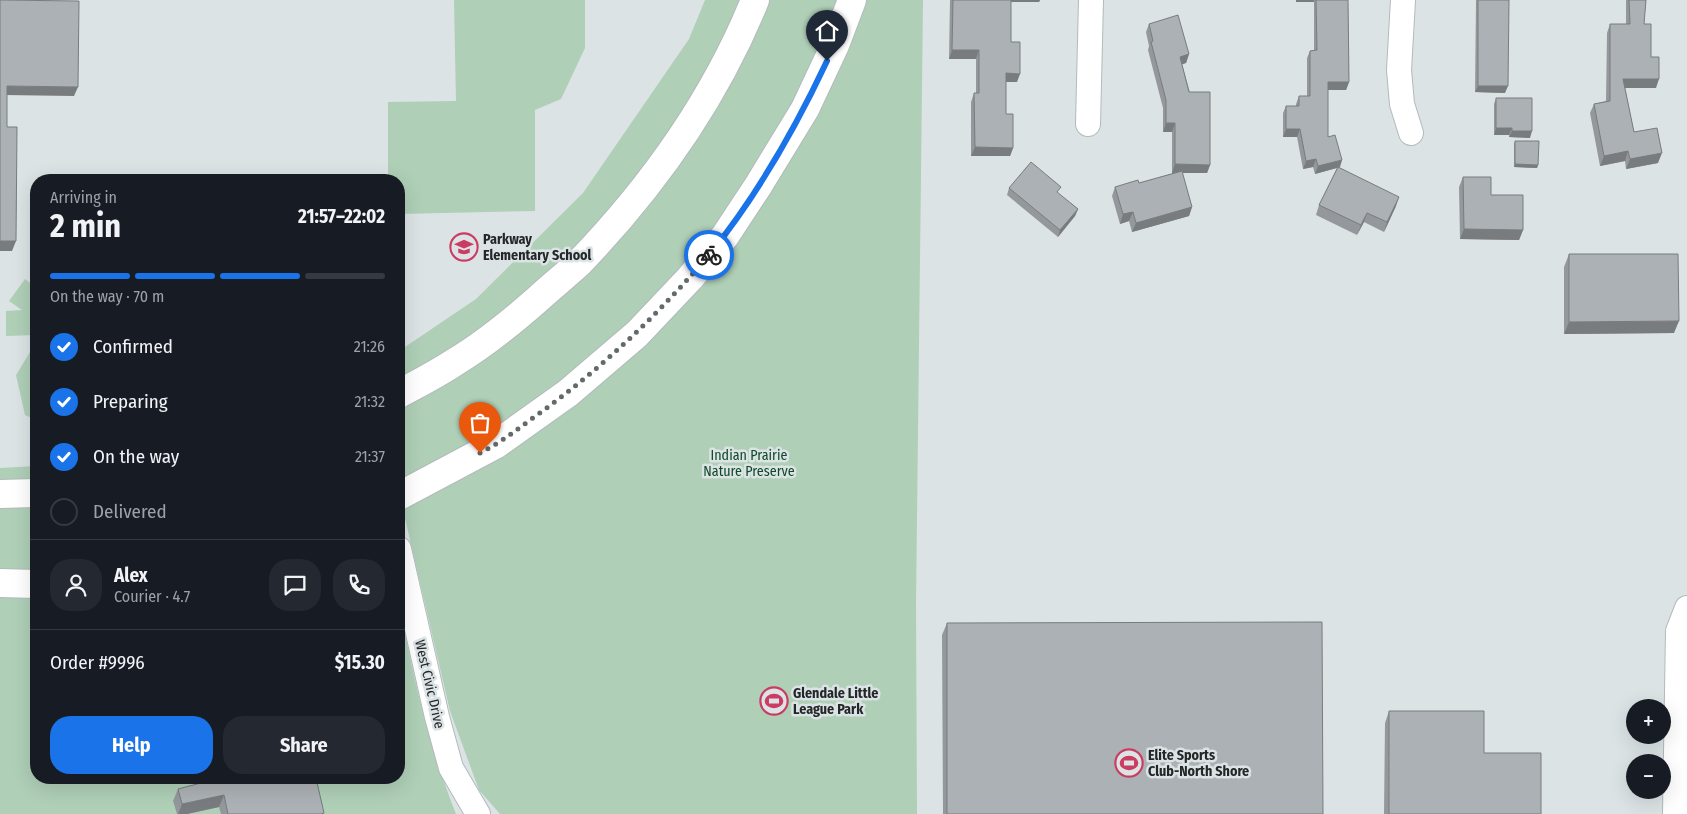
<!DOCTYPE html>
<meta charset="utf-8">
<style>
body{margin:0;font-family:"Fira Sans Condensed",sans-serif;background:#242831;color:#f1f3f6;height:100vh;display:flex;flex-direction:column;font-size:19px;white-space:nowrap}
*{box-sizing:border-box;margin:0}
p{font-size:16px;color:#9ea1a6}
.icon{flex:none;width:28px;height:28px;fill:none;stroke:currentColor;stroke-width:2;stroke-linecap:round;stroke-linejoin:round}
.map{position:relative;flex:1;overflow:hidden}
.side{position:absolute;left:30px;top:174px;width:375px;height:610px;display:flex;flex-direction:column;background:#171b24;border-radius:20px;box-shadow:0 5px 20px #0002}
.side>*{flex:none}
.tools{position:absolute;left:1626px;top:699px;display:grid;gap:10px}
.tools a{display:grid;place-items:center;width:45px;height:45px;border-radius:50%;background:#171b24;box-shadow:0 5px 20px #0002;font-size:25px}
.pin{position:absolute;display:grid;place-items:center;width:42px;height:42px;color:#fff;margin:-51px -21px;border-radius:50% 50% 50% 0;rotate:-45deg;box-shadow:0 0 5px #0007}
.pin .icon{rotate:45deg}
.courier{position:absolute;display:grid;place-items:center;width:50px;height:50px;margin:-25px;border:4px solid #1a73e8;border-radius:50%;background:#fff;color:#222;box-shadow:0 1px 6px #0007}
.overview em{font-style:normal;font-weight:700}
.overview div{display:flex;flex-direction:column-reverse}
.overview{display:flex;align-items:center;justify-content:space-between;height:85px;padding:0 20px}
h1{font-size:32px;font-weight:700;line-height:38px}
.bar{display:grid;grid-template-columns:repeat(4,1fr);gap:8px 5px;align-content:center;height:60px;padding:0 20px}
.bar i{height:6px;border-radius:4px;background:#363941}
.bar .on{background:#1a73e8}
.bar p{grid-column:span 4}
.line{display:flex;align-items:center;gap:12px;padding:0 20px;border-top:1px solid #363941}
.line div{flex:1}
.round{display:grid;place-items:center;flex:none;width:52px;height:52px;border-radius:20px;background:#242831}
ol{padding:0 20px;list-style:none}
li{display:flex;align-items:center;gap:15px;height:55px}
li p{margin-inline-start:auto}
li .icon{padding:5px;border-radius:50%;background:#1a73e8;color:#fff;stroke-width:4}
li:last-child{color:#9ea1a6}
li i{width:28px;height:28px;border:2px solid #363941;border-radius:50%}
.cta{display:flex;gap:10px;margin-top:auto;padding:10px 20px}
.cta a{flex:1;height:58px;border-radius:20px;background:#1a73e8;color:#fff;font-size:20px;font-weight:700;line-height:58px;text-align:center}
.cta a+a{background:#242831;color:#f1f3f6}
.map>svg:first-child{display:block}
.green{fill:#afcfb7}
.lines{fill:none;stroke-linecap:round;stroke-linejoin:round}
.minor-casing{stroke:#b3babc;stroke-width:26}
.tertiary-casing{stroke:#b3babc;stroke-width:30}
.minor{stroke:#fff;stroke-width:24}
.tertiary{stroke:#fff;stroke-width:28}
.wall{fill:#94989c}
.shaded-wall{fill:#787c7f}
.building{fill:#acb1b5;stroke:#787c7f}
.done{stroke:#64696a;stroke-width:5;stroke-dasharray:0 9}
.route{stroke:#1a73e8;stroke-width:6}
.labels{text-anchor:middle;stroke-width:5;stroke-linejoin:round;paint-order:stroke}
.poi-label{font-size:14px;font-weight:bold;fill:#242727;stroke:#dce3e5;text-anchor:start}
.park-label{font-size:14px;fill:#0e4a27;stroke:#dce3e5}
.street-label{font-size:14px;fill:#242727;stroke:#dce3e5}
</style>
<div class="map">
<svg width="1687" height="814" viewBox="0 0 1687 814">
<rect width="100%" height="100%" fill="#dce3e5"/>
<path class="green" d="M 454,0 L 585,0 L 585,48 L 561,99 L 535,110 L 535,211 L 399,214 L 399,180 L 388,180 L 388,102 L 456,101 Z
M 705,0 L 923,0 L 916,604 L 917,814 L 500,814 L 479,790 L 450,711 L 404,514 L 399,515 L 399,351 L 476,299 L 583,193 L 689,39 Z
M 25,279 L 36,287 L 36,335 L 6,336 L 6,311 L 22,310 L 9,301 Z
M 30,352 L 36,353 L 36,420 L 25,415 L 16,375 Z
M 36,466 L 36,778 L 399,778 L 399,601 C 412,674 429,746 456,814 L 0,814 L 0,468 Z"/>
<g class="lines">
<g class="minor-casing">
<path id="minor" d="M 1403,0 L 1399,70 L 1402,104 L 1411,133
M 1088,124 L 1091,0
M 399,549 L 437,717 L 451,768 L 478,814
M 1675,814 L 1678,631 L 1687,608"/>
</g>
<g class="tertiary-casing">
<path id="tertiary" d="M 399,394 C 417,384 437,374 455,362 C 485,344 513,321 539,298 C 552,286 566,275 579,263 C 653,186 715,99 755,0
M 0,494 L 36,493
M 399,496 L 495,445 L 568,393 L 637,334 L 690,278 L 725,236 L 758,186 L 805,109 L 835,45 L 852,0
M 0,583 L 36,584"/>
</g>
<use href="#minor" class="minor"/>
<use href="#tertiary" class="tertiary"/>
</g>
<path class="wall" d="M 950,0 L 1040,0 L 1039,2 L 1011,2 L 1011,42 L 1017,82 L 1006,82 L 1006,114 L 1013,148 L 1010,156 L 971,156 L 971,102 L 974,93 L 976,93 L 976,59 L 949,59 Z
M 1296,0 L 1348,0 L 1349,82 L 1346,90 L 1328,90 L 1328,137 L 1342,160 L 1339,168 L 1396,206 L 1384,232 L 1364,222 L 1357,235 L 1316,215 L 1319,205 L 1337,168 L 1315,174 L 1313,167 L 1303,169 L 1297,137 L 1283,137 L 1283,113 L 1286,106 L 1296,106 L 1296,104 L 1299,96 L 1307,96 L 1307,58 L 1310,51 L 1314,50 L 1314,2 L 1296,2 Z
M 1476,0 L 1509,0 L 1505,93 L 1475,92 Z
M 1626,0 L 1646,0 L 1644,24 L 1651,57 L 1656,88 L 1625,88 L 1634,132 L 1658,163 L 1626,169 L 1625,161 L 1600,166 L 1590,113 L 1594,104 L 1606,101 L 1607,33 L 1610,24 L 1626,24 Z
M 1149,24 L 1189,54 L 1186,63 L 1182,64 L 1210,165 L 1207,173 L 1182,173 L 1192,207 L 1189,216 L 1132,232 L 1129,221 L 1120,224 L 1112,196 L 1115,187 L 1139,183 L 1174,173 L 1172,173 L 1172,132 L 1163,132 L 1163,108 L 1148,50 L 1149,46 L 1146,32 Z
M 1496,98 L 1530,138 L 1509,137 L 1509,135 L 1494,135 L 1494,104 Z
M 1515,141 L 1538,165 L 1537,168 L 1514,167 L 1514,144 Z
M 1463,177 L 1491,195 L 1523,230 L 1519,240 L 1460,239 L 1459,187 Z
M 1009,188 L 1059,194 L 1078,209 L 1075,216 L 1058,237 L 1007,195 Z
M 1569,254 L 1674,333 L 1564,334 L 1564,267 Z
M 947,623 L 1323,814 L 943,814 L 942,635 Z
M 1389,711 L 1484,753 L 1541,814 L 1384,814 L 1385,723 Z
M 213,778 L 316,778 L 324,813 L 324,814 L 221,814 L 219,807 L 187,814 L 177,814 L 173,801 L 178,789 L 213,780 Z"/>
<path class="shaded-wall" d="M 1009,0 L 1040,0 L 1039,2 L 1008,2 Z
M 1296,0 L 1314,0 L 1314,2 L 1296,2 Z
M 952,50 L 979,50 L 976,59 L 949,59 Z
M 1189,54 L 1186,63 L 1177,66 L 1180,57 Z
M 1006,73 L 1020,74 L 1017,82 L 1003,82 Z
M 1623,79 L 1659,79 L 1656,88 L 1620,88 Z
M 1328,82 L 1349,82 L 1346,90 L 1325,90 Z
M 7,86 L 78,87 L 74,96 L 4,95 Z
M 1478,86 L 1508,86 L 1505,93 L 1475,92 Z
M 1166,123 L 1175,123 L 1172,132 L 1163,132 Z
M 1496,128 L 1512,128 L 1509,135 L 1494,135 Z
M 1286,129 L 1300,129 L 1297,137 L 1283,137 Z
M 1512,131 L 1532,131 L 1530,138 L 1509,137 Z
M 975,147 L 1013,148 L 1010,156 L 971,156 Z
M 1628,151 L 1625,161 L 1600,166 L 1604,156 Z
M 1662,153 L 1658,163 L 1626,169 L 1630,159 Z
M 1316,159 L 1313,167 L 1303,169 L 1306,161 Z
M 1342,160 L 1340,167 L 1315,174 L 1318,166 Z
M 1175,164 L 1210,165 L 1207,173 L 1172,173 Z
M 1515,164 L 1538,165 L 1537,168 L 1514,167 Z
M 1399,197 L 1396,206 L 1384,232 L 1387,222 Z
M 1192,207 L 1189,216 L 1132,232 L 1136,223 Z
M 1078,209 L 1075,216 L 1058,237 L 1060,230 Z
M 1133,212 L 1129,221 L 1120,224 L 1123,214 Z
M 1367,213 L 1364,222 L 1357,235 L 1361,225 Z
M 1464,229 L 1523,230 L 1519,240 L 1460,239 Z
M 0,241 L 16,241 L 12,251 L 0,251 Z
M 1679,321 L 1674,333 L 1564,334 L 1569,322 Z
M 224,795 L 219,807 L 187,814 L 178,814 L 182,804 Z"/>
<path class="building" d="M 0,0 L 79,1 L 78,87 L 7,86 L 7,127 L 17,127 L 16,241 L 0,241 Z
M 953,0 L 1011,0 L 1011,42 L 1020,42 L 1020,74 L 1006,73 L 1006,114 L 1013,114 L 1013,148 L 975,147 L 974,93 L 979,93 L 979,50 L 952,50 Z
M 1316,0 L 1348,0 L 1349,82 L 1328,82 L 1328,137 L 1335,135 L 1342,160 L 1318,166 L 1316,159 L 1306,161 L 1300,129 L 1286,129 L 1286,106 L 1299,106 L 1299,96 L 1310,96 L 1310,51 L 1317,50 Z
M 1478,0 L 1509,0 L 1508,86 L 1478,86 Z
M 1629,0 L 1646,0 L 1644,24 L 1651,24 L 1651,57 L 1659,57 L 1659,79 L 1623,79 L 1634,132 L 1657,128 L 1662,153 L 1630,159 L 1628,151 L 1604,156 L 1594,104 L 1610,101 L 1610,24 L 1630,24 Z
M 1178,15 L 1189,54 L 1180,57 L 1189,92 L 1210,92 L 1210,165 L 1175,164 L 1175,123 L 1166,123 L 1166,100 L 1151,42 L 1153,41 L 1149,24 Z
M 1496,98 L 1532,98 L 1532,131 L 1512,131 L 1512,128 L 1496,128 Z
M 1515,141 L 1539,141 L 1538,165 L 1515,164 Z
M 1031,162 L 1061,187 L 1057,192 L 1078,209 L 1060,230 L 1009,188 Z
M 1338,167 L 1399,197 L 1387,222 L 1367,213 L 1361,225 L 1319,205 Z
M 1182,171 L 1192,207 L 1136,223 L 1133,212 L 1123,214 L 1115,187 L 1138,180 L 1139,183 Z
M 1463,177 L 1491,177 L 1491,195 L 1523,195 L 1523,230 L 1464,229 Z
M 1569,254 L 1678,254 L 1679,321 L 1569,322 Z
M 1322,622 L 1323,814 L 947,814 L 947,623 Z
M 1389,711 L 1484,711 L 1484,753 L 1541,753 L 1541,814 L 1389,814 Z
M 220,778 L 316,778 L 324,813 L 321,814 L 228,814 L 224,795 L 182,804 L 178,789 Z"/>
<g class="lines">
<path class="done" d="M 480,453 C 500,443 518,429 537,415 C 601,369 658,315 709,255"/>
<path class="route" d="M 709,255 C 757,196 795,129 827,61"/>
</g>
<defs>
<g id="school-ring" transform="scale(1.4375)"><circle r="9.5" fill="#dce3e5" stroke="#cb3c62" stroke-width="1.5"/><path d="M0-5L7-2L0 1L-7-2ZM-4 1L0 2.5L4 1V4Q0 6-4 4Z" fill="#cb3c62"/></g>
<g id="stadium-ring" transform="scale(1.4375)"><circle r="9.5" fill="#dce3e5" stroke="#cb3c62" stroke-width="1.5"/><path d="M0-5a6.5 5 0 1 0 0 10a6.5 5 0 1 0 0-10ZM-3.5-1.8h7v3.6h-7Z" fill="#cb3c62"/></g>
</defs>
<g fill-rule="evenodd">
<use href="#school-ring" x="464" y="247"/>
<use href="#stadium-ring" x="774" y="701"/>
<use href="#stadium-ring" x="1129" y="763"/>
</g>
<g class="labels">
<g class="poi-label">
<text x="483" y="244">Parkway<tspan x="483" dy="16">Elementary School</tspan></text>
<text x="793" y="698">Glendale Little<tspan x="793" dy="16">League Park</tspan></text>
<text x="1148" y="760">Elite Sports<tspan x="1148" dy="16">Club-North Shore</tspan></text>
</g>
<g class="park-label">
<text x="749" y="460">Indian Prairie<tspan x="749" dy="16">Nature Preserve</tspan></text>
</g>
<g class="street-label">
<text transform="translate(430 684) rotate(77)" y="5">West Civic Drive</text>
</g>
</g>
</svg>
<div class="tools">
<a>+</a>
<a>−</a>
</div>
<div class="pin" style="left:480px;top:453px;background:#ea580c"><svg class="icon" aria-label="bag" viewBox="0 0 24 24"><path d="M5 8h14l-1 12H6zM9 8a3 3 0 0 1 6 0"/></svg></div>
<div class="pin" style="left:827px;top:61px;background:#1f2937"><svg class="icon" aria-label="home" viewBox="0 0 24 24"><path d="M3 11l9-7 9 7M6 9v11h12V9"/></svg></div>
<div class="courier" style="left:709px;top:255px"><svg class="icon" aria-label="bike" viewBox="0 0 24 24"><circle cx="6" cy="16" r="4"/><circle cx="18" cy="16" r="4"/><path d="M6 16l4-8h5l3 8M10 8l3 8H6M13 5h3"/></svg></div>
<section class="side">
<div class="overview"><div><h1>2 min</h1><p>Arriving in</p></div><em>21:57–22:02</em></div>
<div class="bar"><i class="on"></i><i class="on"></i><i class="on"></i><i></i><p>On the way · 70 m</p></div>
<ol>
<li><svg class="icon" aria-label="check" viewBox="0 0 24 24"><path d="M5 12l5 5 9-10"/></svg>Confirmed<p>21:26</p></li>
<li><svg class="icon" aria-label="check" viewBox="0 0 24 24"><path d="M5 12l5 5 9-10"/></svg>Preparing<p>21:32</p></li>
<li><svg class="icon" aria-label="check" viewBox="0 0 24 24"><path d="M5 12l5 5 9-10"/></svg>On the way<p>21:37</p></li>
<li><i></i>Delivered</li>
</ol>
<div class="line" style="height:90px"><a class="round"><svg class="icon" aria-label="person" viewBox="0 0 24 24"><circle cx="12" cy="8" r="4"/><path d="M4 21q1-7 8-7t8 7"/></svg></a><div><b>Alex</b><p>Courier · 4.7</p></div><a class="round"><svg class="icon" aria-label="chat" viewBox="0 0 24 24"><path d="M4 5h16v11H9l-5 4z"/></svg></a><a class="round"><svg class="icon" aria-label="phone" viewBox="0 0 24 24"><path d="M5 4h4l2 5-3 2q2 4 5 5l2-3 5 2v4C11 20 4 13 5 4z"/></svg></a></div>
<div class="line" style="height:65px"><div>Order #9996</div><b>$15.30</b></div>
<div class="cta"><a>Help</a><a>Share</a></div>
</section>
</div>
